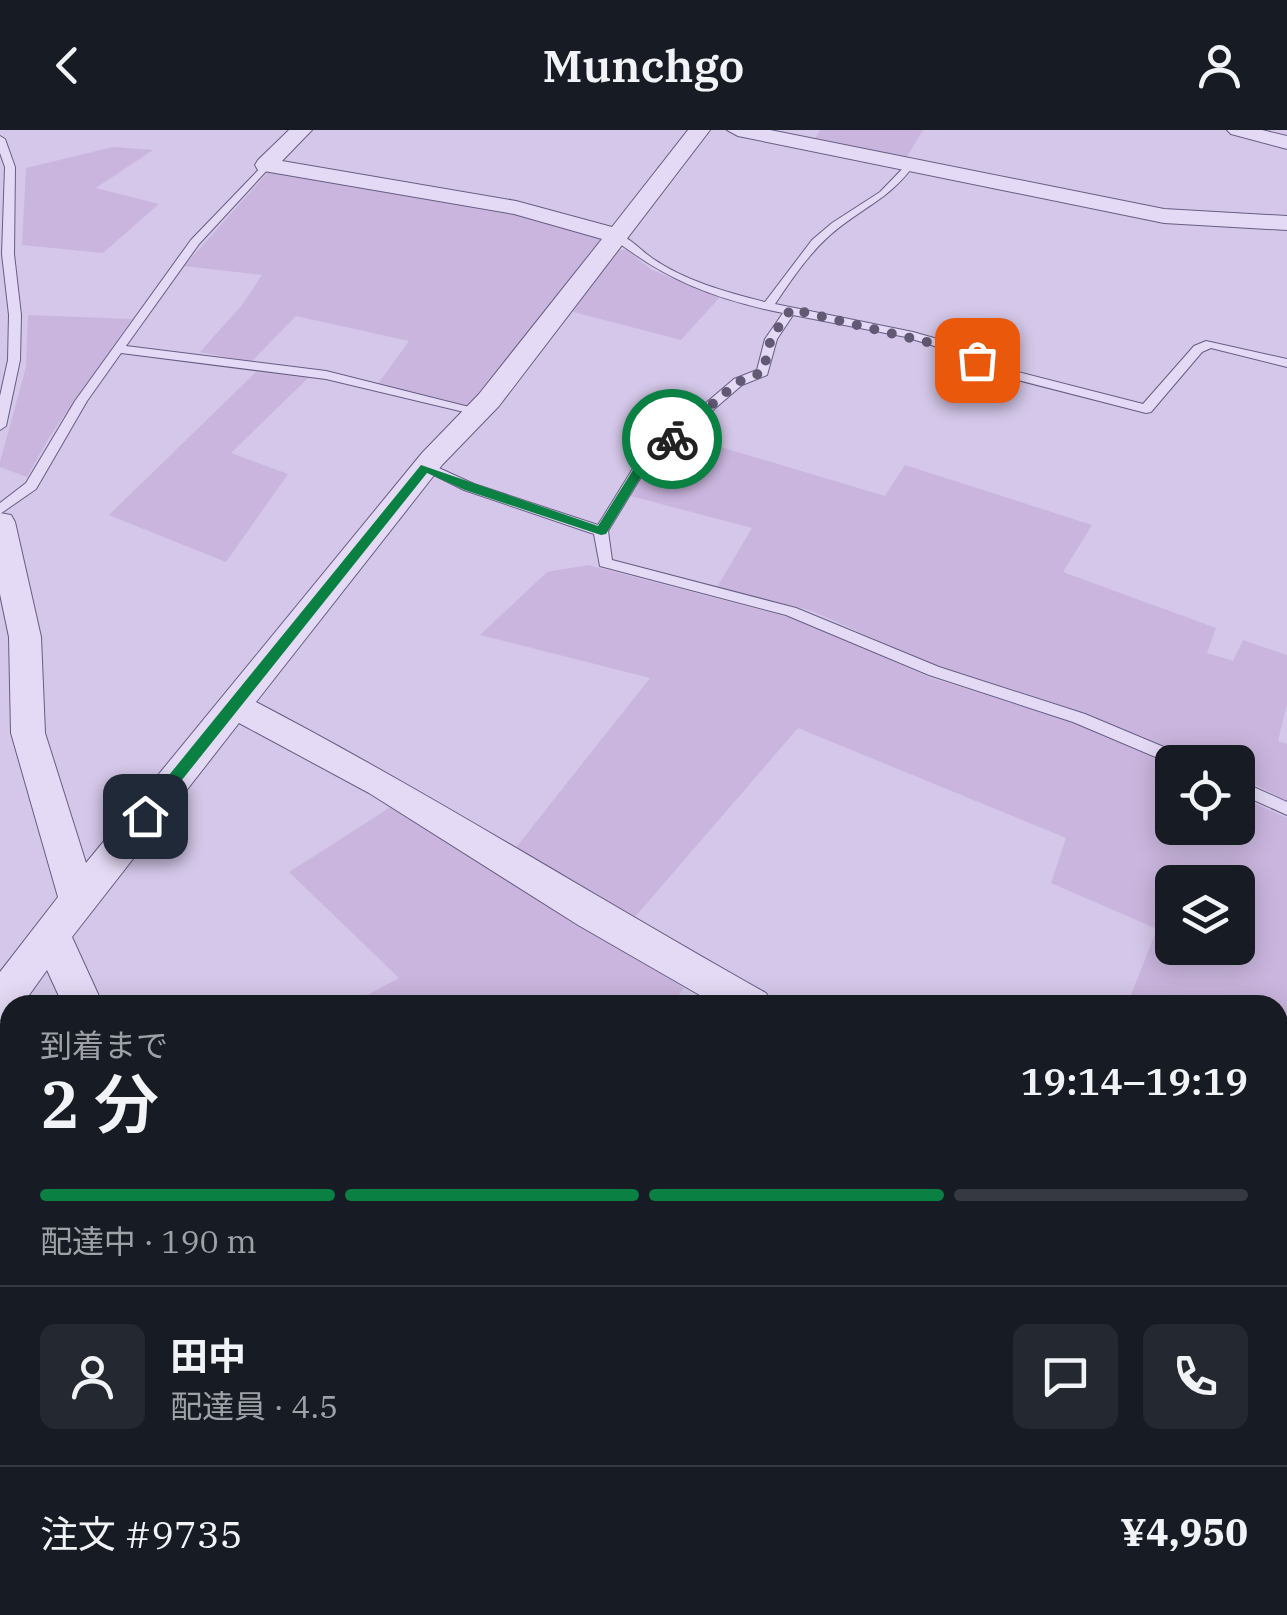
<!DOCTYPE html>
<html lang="ja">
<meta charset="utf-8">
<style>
body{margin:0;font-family:"IBM Plex Serif","Noto Sans JP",serif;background:#242831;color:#f1f3f6;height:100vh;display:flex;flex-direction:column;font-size:38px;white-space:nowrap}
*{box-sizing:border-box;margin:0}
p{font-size:32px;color:#9ea1a6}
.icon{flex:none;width:55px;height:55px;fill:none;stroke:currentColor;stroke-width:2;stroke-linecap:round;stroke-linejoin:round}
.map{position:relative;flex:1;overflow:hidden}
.panel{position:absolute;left:0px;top:865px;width:1288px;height:620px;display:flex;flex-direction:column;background:#171b24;border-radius:30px 30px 0 0;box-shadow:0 5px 25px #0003}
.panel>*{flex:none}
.tools{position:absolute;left:1155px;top:615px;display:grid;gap:20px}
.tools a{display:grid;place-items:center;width:100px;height:100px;border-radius:15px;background:#171b24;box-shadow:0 5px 25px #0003;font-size:50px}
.pin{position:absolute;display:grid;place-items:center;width:85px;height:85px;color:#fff;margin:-42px;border-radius:20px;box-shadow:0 5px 15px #0006}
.courier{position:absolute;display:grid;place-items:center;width:100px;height:100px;margin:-50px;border:8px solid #0b8043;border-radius:50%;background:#fff;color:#222;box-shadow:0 2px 12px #0007}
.overview em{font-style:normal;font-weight:600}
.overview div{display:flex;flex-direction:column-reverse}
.overview{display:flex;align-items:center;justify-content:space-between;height:170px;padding:0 40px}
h1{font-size:65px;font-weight:600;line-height:75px}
.bar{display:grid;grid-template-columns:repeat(4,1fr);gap:15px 10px;align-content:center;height:120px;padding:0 40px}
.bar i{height:12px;border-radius:8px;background:#363941}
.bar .on{background:#0b8043}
.bar p{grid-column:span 4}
.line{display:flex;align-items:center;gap:25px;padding:0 40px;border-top:2px solid #363941}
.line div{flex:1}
.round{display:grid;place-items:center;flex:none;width:105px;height:105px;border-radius:15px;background:#242831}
header{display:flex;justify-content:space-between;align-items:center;height:130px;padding:0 40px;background:#171b24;font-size:45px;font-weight:600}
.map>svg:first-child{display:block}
.farmland{fill:#cab5de;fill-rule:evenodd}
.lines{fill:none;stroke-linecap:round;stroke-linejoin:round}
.lane-casing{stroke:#665e83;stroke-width:2}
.street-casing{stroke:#665e83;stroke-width:2}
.lane{fill:#e4daf5;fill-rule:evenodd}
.street{fill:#e4daf5;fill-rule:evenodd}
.route{fill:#0b8043}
.done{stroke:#625a74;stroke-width:10;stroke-dasharray:0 18}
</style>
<header><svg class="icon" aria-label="back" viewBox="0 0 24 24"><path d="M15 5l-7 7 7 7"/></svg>Munchgo<svg class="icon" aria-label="person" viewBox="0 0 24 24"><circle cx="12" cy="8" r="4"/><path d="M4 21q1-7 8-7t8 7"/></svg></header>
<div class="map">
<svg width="1287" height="1485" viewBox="0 0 1287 1485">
<rect width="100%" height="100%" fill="#d4c7e9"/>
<path class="farmland" d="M 820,0 L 923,0 L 905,30 L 813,12 Z
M 113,17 L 153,20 L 96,58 L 159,74 L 103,123 L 22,115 L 26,38 Z
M 269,41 L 504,82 L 603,108 L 470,277 L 378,254 L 409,211 L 296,186 L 251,232 L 200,222 L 242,175 L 262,145 L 184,136 Z
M 613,120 L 626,120 L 652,140 L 720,167 L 681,210 L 566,180 Z
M 28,185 L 132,189 L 50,306 L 27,347 L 0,337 L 0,332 L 26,237 Z
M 256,242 L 308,248 L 231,323 L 288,344 L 226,432 L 109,385 Z
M 684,306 L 885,366 L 905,335 L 1092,395 L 1063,442 L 1216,498 L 1207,523 L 1233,531 L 1243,510 L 1287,525 L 1287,574 L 1278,611 L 1287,614 L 1287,671 L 1238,646 L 1238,632 L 1205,632 L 1071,579 L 937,537 L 812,481 L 717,457 L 752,398 L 627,365 L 650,337 Z
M 588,435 L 796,489 L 931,548 L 1075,592 L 1172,636 L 1172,698 L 1238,698 L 1238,666 L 1287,688 L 1287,999 L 1278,998 L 1278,875 L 1127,875 L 1157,799 L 1051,753 L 1066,708 L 798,598 L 634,788 L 514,720 L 650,548 L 480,505 L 547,442 ZM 1172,752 L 1238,752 L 1238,818 L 1172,818 Z
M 397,673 L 684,858 L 671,875 L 349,875 L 399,848 L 289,742 Z
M 214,1475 L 1119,1475 L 1142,1485 L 229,1485 Z"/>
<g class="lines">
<g class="lane-casing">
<path id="lane" d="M 0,6 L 5,9 L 15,37 L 14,124 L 21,185 L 20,230 L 6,296 L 0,300 L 0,266 L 8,230 L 9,185 L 2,124 L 5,37 L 0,23 Z
M 266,32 L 271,35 L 270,37 L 199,114 L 126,216 L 326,241 L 481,280 L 481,286 L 326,249 L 121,223 L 87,271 L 36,359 L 0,384 L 0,373 L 26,353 L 75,271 L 191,110 Z
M 909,32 L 914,35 C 888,71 860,78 829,106 C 808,125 791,150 775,174 L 913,202 L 955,214 L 1010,240 L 1143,274 L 1194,216 L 1206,211 L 1287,229 L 1287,237 L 1211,218 L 1202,222 L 1151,282 L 1146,283 L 1002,246 L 947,220 L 906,207 L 793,185 L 777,209 L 767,245 L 742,255 L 647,337 L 608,401 L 612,430 L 796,478 L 939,537 L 1085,584 L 1190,628 L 1192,632 L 1172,634 L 1073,592 L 929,545 L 786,485 L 600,436 L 594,404 L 464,360 L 418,337 L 425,333 L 430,334 L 474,354 L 598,395 L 637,332 L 734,249 L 757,240 L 765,209 L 783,183 C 714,169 666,150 611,107 L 611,103 C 626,103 639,119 652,128 C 685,151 726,162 765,172 L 812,110 L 832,93 L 880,62 Z
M 1238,650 L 1287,672 L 1287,685 L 1238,663 Z
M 1278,1000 L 1287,1002 L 1287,1020 L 1278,1018 Z
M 1285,1350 L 1287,1351 L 1287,1375 L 1278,1371 L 1278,1353 Z
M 178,1475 L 211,1475 L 217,1485 L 184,1485 Z"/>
</g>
<g class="street-casing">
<path id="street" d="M 289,0 L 312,0 L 282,31 L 516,71 L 612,97 L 688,0 L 710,0 L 499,276 L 442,335 L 256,572 C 430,663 595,767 766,863 L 772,875 L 717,875 L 578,795 L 369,663 L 239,593 L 72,807 L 103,875 L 63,875 L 47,840 L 22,875 L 10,875 L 10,887 L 0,890 L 0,842 L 58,767 L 11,603 L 9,507 L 0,464 L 0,383 L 11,385 L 15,392 L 41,507 L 45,603 L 86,733 L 422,323 L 479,264 L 602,109 L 514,84 L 258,40 L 255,35 L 258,30 Z
M 727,0 L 770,0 L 1164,79 L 1287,86 L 1287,100 L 1164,93 L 738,6 Z
M 1227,0 L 1262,0 L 1287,6 L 1287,19 L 1231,4 Z"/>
</g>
<use href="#lane" class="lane"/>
<use href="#street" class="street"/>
</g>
<path class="route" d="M 672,306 L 676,312 L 647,337 L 606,404 L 601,405 L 465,360 L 427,343 L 150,690 L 139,690 L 139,682 L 421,335 L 598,396 L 638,332 Z"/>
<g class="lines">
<path class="done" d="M 672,309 L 738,252 L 763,242 L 771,208 L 791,179 L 952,218 L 977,230"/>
</g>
</svg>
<div class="tools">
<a><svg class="icon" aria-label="locate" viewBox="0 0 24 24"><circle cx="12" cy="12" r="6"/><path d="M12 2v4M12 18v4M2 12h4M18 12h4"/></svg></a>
<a><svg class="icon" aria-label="layers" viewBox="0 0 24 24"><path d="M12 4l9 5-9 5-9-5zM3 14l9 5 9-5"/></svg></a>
</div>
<div class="pin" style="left:977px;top:230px;background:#ea580c"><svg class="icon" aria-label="bag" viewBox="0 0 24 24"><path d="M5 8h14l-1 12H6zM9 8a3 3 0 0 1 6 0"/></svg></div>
<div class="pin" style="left:145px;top:686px;background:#1f2937"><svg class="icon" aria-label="home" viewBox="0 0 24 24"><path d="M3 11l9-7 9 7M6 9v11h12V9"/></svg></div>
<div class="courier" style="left:672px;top:309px"><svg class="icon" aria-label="bike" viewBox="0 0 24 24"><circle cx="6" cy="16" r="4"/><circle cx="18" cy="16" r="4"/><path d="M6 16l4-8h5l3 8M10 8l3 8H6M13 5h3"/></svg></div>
<section class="panel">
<div class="overview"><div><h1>2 分</h1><p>到着まで</p></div><em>19:14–19:19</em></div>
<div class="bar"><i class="on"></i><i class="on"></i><i class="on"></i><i></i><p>配達中 · 190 m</p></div>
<div class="line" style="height:180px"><a class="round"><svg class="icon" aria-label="person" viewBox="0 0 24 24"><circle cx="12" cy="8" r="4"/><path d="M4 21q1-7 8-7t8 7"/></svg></a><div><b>田中</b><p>配達員 · 4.5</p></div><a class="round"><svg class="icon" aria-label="chat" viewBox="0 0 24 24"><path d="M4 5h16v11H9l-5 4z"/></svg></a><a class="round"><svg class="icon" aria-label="phone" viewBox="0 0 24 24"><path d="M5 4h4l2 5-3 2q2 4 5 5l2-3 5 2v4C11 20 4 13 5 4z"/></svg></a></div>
<div class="line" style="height:130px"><div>注文 #9735</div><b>¥4,950</b></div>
</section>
</div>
